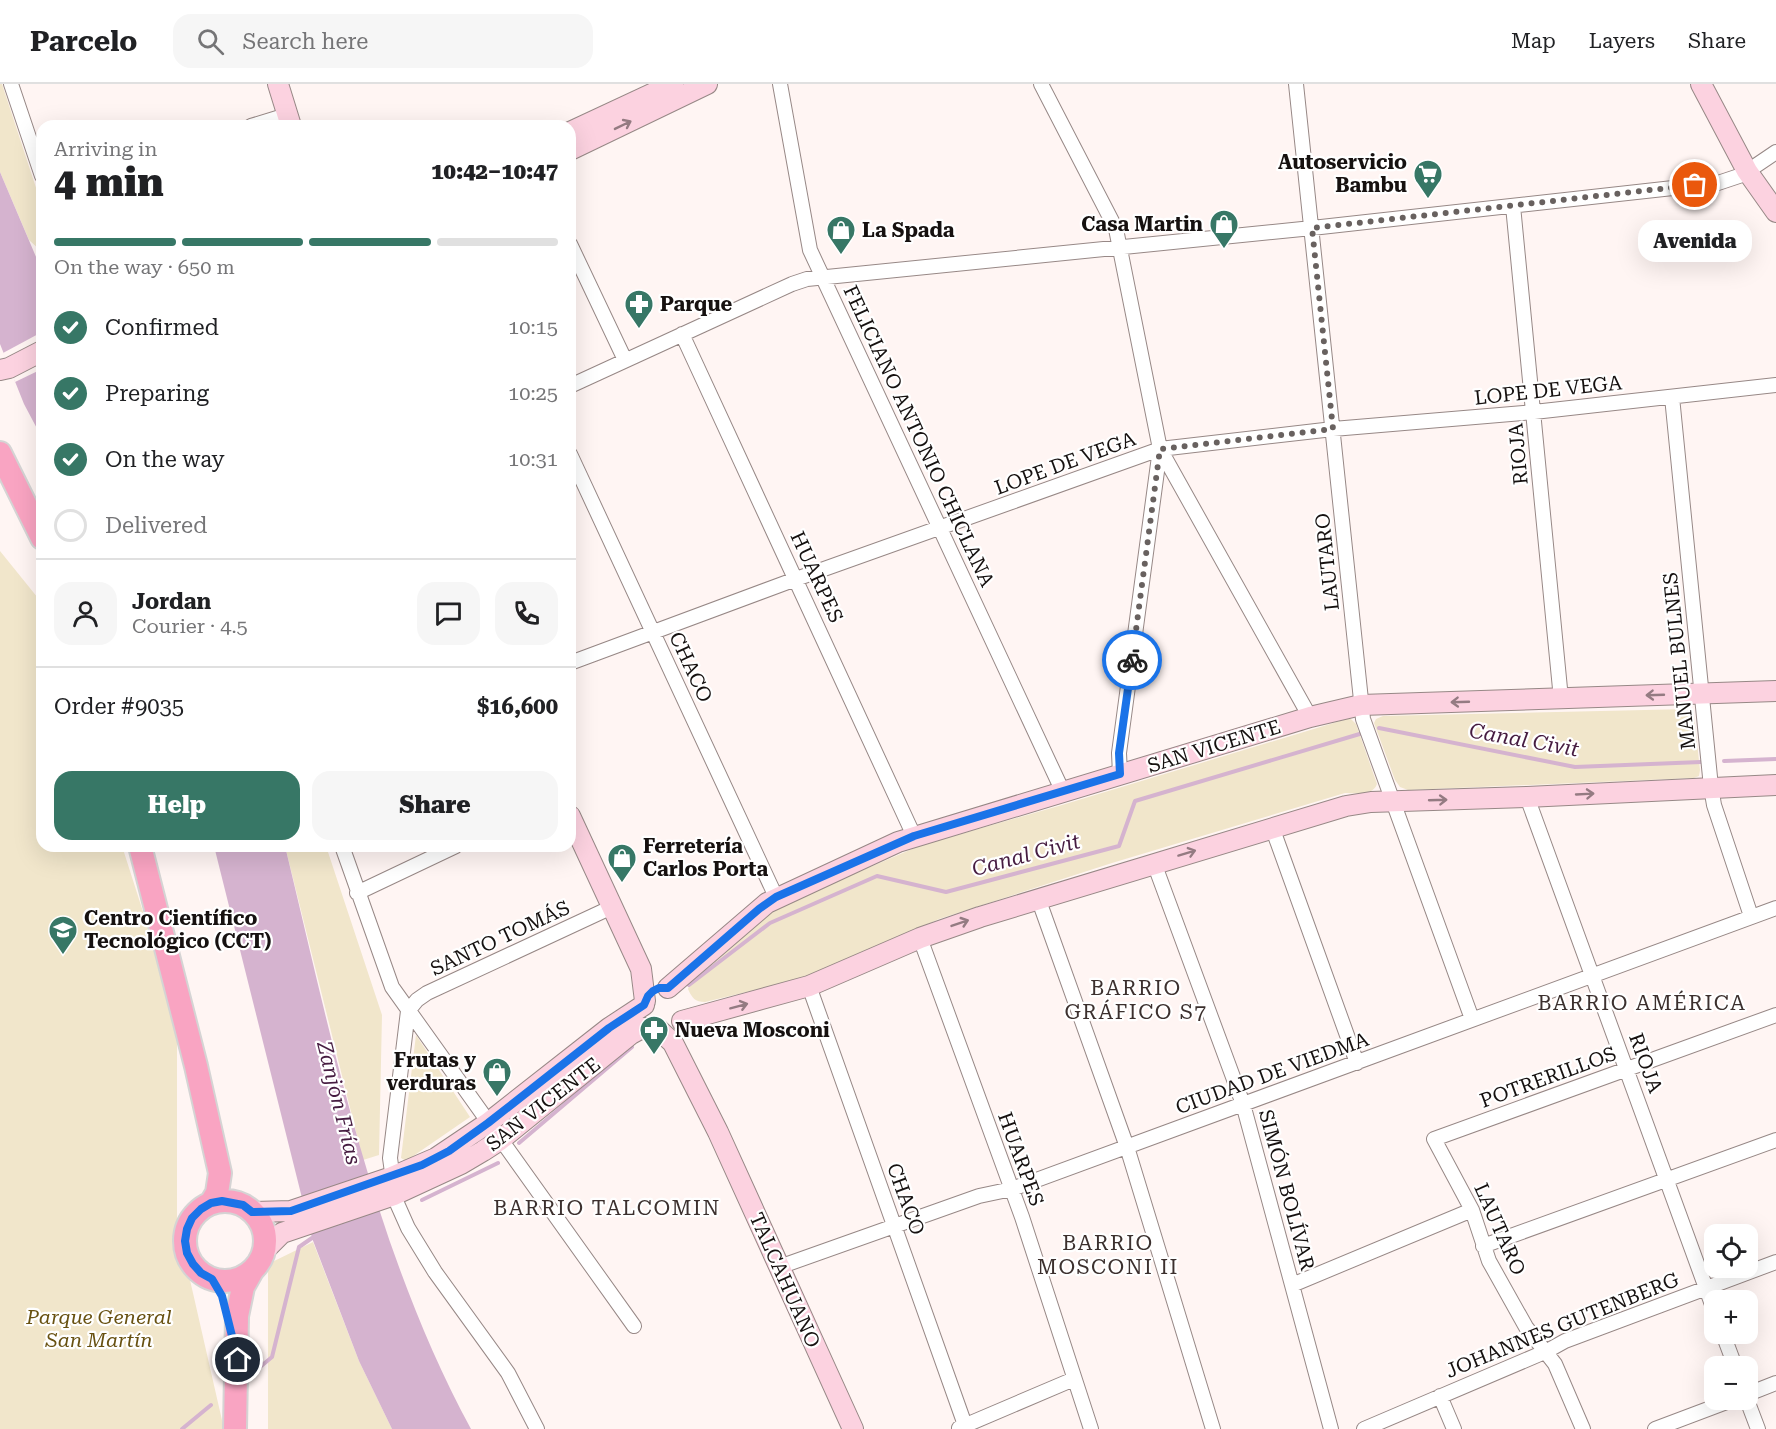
<!DOCTYPE html>
<meta charset="utf-8">
<style>
body{margin:0;font-family:"Roboto Serif",serif;background:#f6f6f6;color:#202124;height:100vh;display:flex;flex-direction:column;font-size:22px;white-space:nowrap}
*{box-sizing:border-box;margin:0}
p{font-size:20px;color:#757577}
.icon{flex:none;width:33px;height:33px;fill:none;stroke:currentColor;stroke-width:2;stroke-linecap:round;stroke-linejoin:round}
.map{position:relative;flex:1;overflow:hidden}
.panel{position:absolute;left:36px;top:36px;width:540px;height:732px;display:flex;flex-direction:column;background:#fff;border-radius:18px;box-shadow:0 6px 24px #0002}
.panel>*{flex:none}
.controls{position:absolute;left:1704px;top:1140px;display:grid;gap:12px}
.controls a{display:grid;place-items:center;width:54px;height:54px;border-radius:12px;background:#fff;box-shadow:0 6px 24px #0002;font-size:30px}
.pin{position:absolute;display:grid;place-items:center;width:51px;height:51px;color:#fff;margin:-26px;border:3px solid #fff;border-radius:50%;box-shadow:0 2px 6px #0007}
.courier{position:absolute;display:grid;place-items:center;width:60px;height:60px;margin:-30px;border:4px solid #1a73e8;border-radius:50%;background:#fff;color:#222;box-shadow:0 2px 8px #0007}
.bubble{position:absolute;height:42px;border-radius:18px;background:#fff;box-shadow:0 6px 24px #0002;font-size:20px;font-weight:800;line-height:42px;text-align:center}
.head em{font-style:normal;font-weight:800}
.head div{display:flex;flex-direction:column-reverse}
.head{display:flex;align-items:center;justify-content:space-between;height:102px;padding:0 18px}
h1{font-size:39px;font-weight:800;line-height:45px}
.bar{display:grid;grid-template-columns:repeat(4,1fr);gap:9px 6px;align-content:center;height:72px;padding:0 18px}
.bar i{height:8px;border-radius:4px;background:#e0e0e0}
.bar .selected{background:#377766}
.bar p{grid-column:span 4}
.line{display:flex;align-items:center;gap:15px;padding:0 18px;border-top:2px solid #e0e0e0}
.line div{flex:1}
.round{display:grid;place-items:center;flex:none;width:63px;height:63px;border-radius:18px;background:#f6f6f6}
ol{padding:0 18px;list-style:none}
li{display:flex;align-items:center;gap:18px;height:66px}
li p{margin-inline-start:auto}
li .icon{padding:6px;border-radius:50%;background:#377766;color:#fff;stroke-width:4}
li:last-child{color:#757577}
li i{width:33px;height:33px;border:3px solid #e0e0e0;border-radius:50%}
.cta{display:flex;gap:12px;margin-top:auto;padding:12px 18px}
.cta a{flex:1;height:69px;border-radius:18px;background:#377766;color:#fff;font-size:24px;font-weight:800;line-height:69px;text-align:center}
.cta a+a{background:#f6f6f6;color:#202124}
header{display:flex;align-items:center;gap:36px;box-sizing:border-box;height:84px;padding:0 30px;background:#fff;border-bottom:2px solid #e0e0e0}
header strong{font-size:28px}
nav{display:flex;gap:33px;margin-inline-start:auto;font-size:21px}
.search{width:420px;height:54px;background:#f6f6f6;display:flex;align-items:center;gap:15px;box-sizing:border-box;padding:0 21px;border-radius:18px;color:#757577;font-size:22px}
.map>svg:first-child{display:block}
.green{fill:#f1e6cb}
.water{fill:#d5b3cf}
.pier{fill:#fff5f3}
.lines{fill:none;stroke-linecap:round;stroke-linejoin:round}
.stream{stroke:#d5b3cf;stroke-width:4}
.street-casing{stroke:#978886;stroke-width:16}
.secondary-casing{stroke:#978886;stroke-width:22}
.primary-casing{stroke:#d5d4d4;stroke-width:26}
.street{stroke:#fff;stroke-width:14}
.secondary{stroke:#fcd2e0;stroke-width:20}
.primary{stroke:#f9a4c2;stroke-width:22}
.oneway{stroke:#947b82}
.done{stroke:#68615f;stroke-width:6;stroke-dasharray:0 10.8}
.route{stroke:#1a73e8;stroke-width:8}
.labels{text-anchor:middle;stroke-width:4.5;stroke-linejoin:round;paint-order:stroke}
.poi-label{font-size:20px;font-weight:bold;fill:#161110;stroke:#fff;text-anchor:start}
.street-label{font-size:20px;fill:#161110;stroke:#fff}
.park-label{font-size:20px;font-style:italic;fill:#685111;stroke:#fff}
.water-label{font-size:21px;font-style:italic;fill:#461c41;stroke:#fff}
.neighbourhood-label{font-size:21px;letter-spacing:1.5px;fill:#3c302e;stroke:#fff}
</style>
<header>
<strong>Parcelo</strong>
<div class="search"><svg class="icon" aria-label="search" viewBox="0 0 24 24"><circle cx="10" cy="10" r="6"/><path d="M15 15l6 6"/></svg>Search here</div>
<nav><a>Map</a><a>Layers</a><a>Share</a></nav>
</header>
<div class="map">
<svg width="1776" height="1345" viewBox="0 0 1776 1345">
<rect width="100%" height="100%" fill="#fff5f3"/>
<path class="green" d="M 0,0 L 2,0 L 42,122 L 42,168 L 29,156 L 0,88 Z
M 0,467 L 42,519 L 42,762 L 122,762 L 177,934 L 177,1139 L 224,1345 L 0,1345 Z
M 1689,625 L 1694,631 L 1700,686 L 1699,692 L 1694,694 L 1408,706 L 1400,703 L 1395,696 L 1374,639 L 1376,635 L 1383,632 Z
M 1350,634 L 1356,640 L 1377,700 C 1373,712 1356,709 1345,709 L 1112,779 L 939,835 L 812,892 L 705,918 C 695,918 692,914 688,905 L 691,896 L 767,830 L 789,818 L 919,762 L 1062,721 Z
M 285,762 L 326,762 L 382,931 L 379,1071 L 363,1076 Z
M 416,951 L 470,1033 L 406,1077 L 401,1074 Z
M 313,1158 L 359,1277 L 392,1345 L 268,1345 L 268,1180 Z"/>
<path class="water" d="M 0,88 L 42,187 L 42,354 L 24,320 L 0,260 Z
M 214,762 L 285,762 C 333,960 373,1164 471,1345 L 392,1345 L 359,1277 L 312,1154 Z"/>
<path class="pier" d="M 42,248 L 42,285 L 15,298 L 3,269 Z"/>
<g class="lines">
<path class="stream" d="M 1379,644 L 1575,683 L 1701,678
M 1724,677 L 1776,675
M 689,901 L 770,839 L 877,792 L 946,808 L 1119,762 L 1135,717 L 1363,649
M 519,1059 L 632,963
M 422,1116 L 498,1079
M 254,1288 L 272,1273 L 299,1163 L 312,1154
M 182,1345 L 211,1321"/>
<g class="street-casing">
<path id="street" d="M 11,0 L 42,92
M 780,0 L 810,166 L 1063,708
M 1041,0 L 1116,145 L 1160,365 L 1310,633
M 1296,0 L 1363,635 L 1472,935
M 251,42 L 287,31
M 1513,122 L 1561,615
M 570,160 L 625,276
M 682,250 L 914,752
M 570,302 L 792,200 L 807,195 L 1312,144 L 1718,99 L 1742,91 L 1776,68
M 1672,313 L 1711,703 L 1714,721 L 1751,832
M 570,370 L 776,813
M 570,579 L 796,495 L 1160,365 L 1333,345 L 1534,328 L 1776,301
M 1120,690 L 1119,669 L 1160,365
M 1527,713 L 1714,1226
M 1272,743 L 1357,979
M 342,762 L 392,903 L 634,1242
M 1154,779 L 1243,1020 L 1331,1345
M 357,809 L 456,762
M 1038,814 L 1127,1063 L 1213,1345
M 920,854 L 1022,1133 L 1091,1345
M 809,902 L 965,1341
M 408,927 L 390,1074 L 396,1117 L 408,1144 L 435,1188 L 508,1289 L 537,1345
M 408,927 L 417,916 L 427,909 L 612,823
M 1483,1162 L 1776,1056
M 779,1183 L 979,1112 L 1012,1105 L 1776,824
M 1292,1201 L 1472,1126
M 1723,1250 L 1735,1282
M 1748,1310 L 1776,1299
M 1440,1312 L 1454,1345
M 1747,1316 L 1758,1345
M 959,1344 L 1074,1295
M 1364,1345 L 1547,1267 L 1565,1257 L 1776,1178
M 1583,1345 L 1555,1280 L 1526,1243 L 1489,1177 L 1472,1126 L 1434,1055 L 1776,931
M 1655,1345 L 1732,1316"/>
</g>
<g class="secondary-casing">
<path id="secondary" d="M 278,0 L 291,42
M 1701,0 L 1747,87 L 1776,128
M 570,48 L 673,0
M 570,66 L 707,0
M 0,286 L 9,284 L 42,267
M 570,732 L 641,885 L 645,917
M 668,904 L 767,819 L 898,758 L 1310,633 L 1361,621 L 1776,607
M 682,937 L 809,902 L 920,854 L 980,833 L 1346,722 L 1371,718 L 1527,713 L 1776,701
M 658,945 L 673,959 L 718,1048 L 853,1345
M 252,1128 L 291,1127 L 392,1093 L 436,1074 L 488,1039 L 609,944 L 644,921
M 264,1167 L 282,1149 L 394,1111 L 461,1080 L 483,1067 L 500,1056 L 631,950 L 642,944 L 656,944"/>
</g>
<g class="primary-casing">
<path id="primary" d="M 0,369 L 42,454
M 140,762 L 196,982 L 220,1089 L 217,1109 L 211,1119
M185 1157a40 40 0 1 1 80 0a40 40 0 1 1-80 0Z
M 235,1345 L 237,1232 L 243,1203 L 252,1187"/>
</g>
<use href="#street" class="street"/>
<use href="#secondary" class="secondary"/>
<use href="#primary" class="primary"/>
</g>
<defs><path id="oneway-shaft" d="M-6 0H5M1.5-3L5.5 0L1.5 3" fill="none" stroke-width="1.6" stroke-linecap="round" stroke-linejoin="round" transform="scale(1.5)"/></defs>
<g class="oneway">
<use href="#oneway-shaft" transform="translate(623 41) rotate(-26)"/>
<use href="#oneway-shaft" transform="translate(1655 611) rotate(178)"/>
<use href="#oneway-shaft" transform="translate(1460 618) rotate(178)"/>
<use href="#oneway-shaft" transform="translate(1585 710) rotate(-3)"/>
<use href="#oneway-shaft" transform="translate(1438 716) rotate(-2)"/>
<use href="#oneway-shaft" transform="translate(1187 769) rotate(-17)"/>
<use href="#oneway-shaft" transform="translate(960 839) rotate(-19)"/>
<use href="#oneway-shaft" transform="translate(739 922) rotate(-15)"/>
</g>
<g class="lines">
<path class="done" d="M 1132,576 L 1160,365 L 1333,345 L 1312,144 L 1695,101"/>
<path class="route" d="M 238,1276 L 222,1212 L 212,1195 L 201,1189 L 193,1180 L 187,1169 L 185,1157 L 187,1145 L 192,1134 L 201,1125 L 211,1119 L 222,1117 L 243,1121 L 252,1128 L 291,1127 L 422,1081 L 449,1067 L 488,1039 L 609,944 L 644,921 L 648,912 L 653,907 L 659,904 L 668,904 L 759,825 L 776,813 L 914,752 L 1120,690 L 1119,669 L 1132,576"/>
</g>
<defs>
<g id="supermarket-pin" transform="scale(1.5)"><path d="M0 17L-7.5 6A9.5 9.5 0 1 1 7.5 6Z" fill="#377766" stroke="#fff"/><path d="M-6-5.5h2.5l.6 2H6L4.5 2H-2.5L-4.4-4H-6ZM-1.5 3.2a1.3 1.3 0 1 0 .1 0ZM3 3.2a1.3 1.3 0 1 0 .1 0Z" fill="#fff"/></g>
<g id="shop-pin" transform="scale(1.5)"><path d="M0 17L-7.5 6A9.5 9.5 0 1 1 7.5 6Z" fill="#377766" stroke="#fff"/><path d="M-5-2.5h2.3a2.7 3.5 0 0 1 5.4 0H5L5.5 6h-11ZM-1.5-2.5h3a1.5 2.3 0 0 0-3 0Z" fill="#fff"/></g>
<g id="pharmacy-pin" transform="scale(1.5)"><path d="M0 17L-7.5 6A9.5 9.5 0 1 1 7.5 6Z" fill="#377766" stroke="#fff"/><path d="M-2-6h4v4h4v4h-4v4h-4v-4h-4v-4h4Z" fill="#fff"/></g>
<g id="university-pin" transform="scale(1.5)"><path d="M0 17L-7.5 6A9.5 9.5 0 1 1 7.5 6Z" fill="#377766" stroke="#fff"/><path d="M0-5L7-2L0 1L-7-2ZM-4 1L0 2.5L4 1V4Q0 6-4 4Z" fill="#fff"/></g>
</defs>
<g fill-rule="evenodd">
<use href="#supermarket-pin" x="1428" y="90"/>
<use href="#shop-pin" x="1224" y="140"/>
<use href="#shop-pin" x="841" y="146"/>
<use href="#pharmacy-pin" x="639" y="220"/>
<use href="#shop-pin" x="622" y="774"/>
<use href="#university-pin" x="63" y="846"/>
<use href="#pharmacy-pin" x="654" y="946"/>
<use href="#shop-pin" x="497" y="988"/>
</g>
<g class="labels">
<g class="poi-label">
<text x="1407" y="85" text-anchor="end">Autoservicio<tspan x="1407" dy="23">Bambu</tspan></text>
<text x="1203" y="147" text-anchor="end">Casa Martin</text>
<text x="862" y="153">La Spada</text>
<text x="660" y="227">Parque</text>
<text x="643" y="769">Ferretería<tspan x="643" dy="23">Carlos Porta</tspan></text>
<text x="84" y="841">Centro Científico<tspan x="84" dy="23">Tecnológico (CCT)</tspan></text>
<text x="675" y="953">Nueva Mosconi</text>
<text x="476" y="983" text-anchor="end">Frutas y<tspan x="476" dy="23">verduras</tspan></text>
</g>
<g class="street-label">
<text transform="translate(1548 306) rotate(-6)" y="7">LOPE DE VEGA</text>
<text transform="translate(919 352) rotate(65)" y="7">FELICIANO ANTONIO CHICLANA</text>
<text transform="translate(1518 370) rotate(-95)" y="7">RIOJA</text>
<text transform="translate(1065 379) rotate(-20)" y="7">LOPE DE VEGA</text>
<text transform="translate(1327 478) rotate(-96)" y="7">LAUTARO</text>
<text transform="translate(817 493) rotate(65)" y="7">HUARPES</text>
<text transform="translate(1679 577) rotate(-96)" y="7">MANUEL BULNES</text>
<text transform="translate(691 583) rotate(65)" y="7">CHACO</text>
<text transform="translate(1214 662) rotate(-17)" y="7">SAN VICENTE</text>
<text transform="translate(500 854) rotate(-25)" y="7">SANTO TOMÁS</text>
<text transform="translate(1646 979) rotate(70)" y="7">RIOJA</text>
<text transform="translate(1272 989) rotate(-20)" y="7">CIUDAD DE VIEDMA</text>
<text transform="translate(1548 993) rotate(-20)" y="7">POTRERILLOS</text>
<text transform="translate(543 1020) rotate(-38)" y="7">SAN VICENTE</text>
<text transform="translate(1021 1075) rotate(70)" y="7">HUARPES</text>
<text transform="translate(1287 1106) rotate(75)" y="7">SIMÓN BOLÍVAR</text>
<text transform="translate(906 1115) rotate(70)" y="7">CHACO</text>
<text transform="translate(1500 1145) rotate(66)" y="7">LAUTARO</text>
<text transform="translate(785 1196) rotate(66)" y="7">TALCAHUANO</text>
<text transform="translate(1562 1241) rotate(-22)" y="7">JOHANNES GUTENBERG</text>
</g>
<g class="park-label">
<text x="99" y="1240">Parque General<tspan x="99" dy="23">San Martín</tspan></text>
</g>
<g class="water-label">
<text transform="translate(1524 656) rotate(10)" y="7">Canal Civit</text>
<text transform="translate(1026 771) rotate(-15)" y="7">Canal Civit</text>
<text transform="translate(339 1019) rotate(76)" y="7">Zanjón Frías</text>
</g>
<g class="neighbourhood-label">
<text x="1136" y="911">BARRIO<tspan x="1136" dy="24">GRÁFICO S7</tspan></text>
<text x="1642" y="926">BARRIO AMÉRICA</text>
<text x="607" y="1131">BARRIO TALCOMIN</text>
<text x="1108" y="1166">BARRIO<tspan x="1108" dy="24">MOSCONI II</tspan></text>
</g>
</g>
</svg>
<div class="controls">
<a><svg class="icon" aria-label="locate" viewBox="0 0 24 24"><circle cx="12" cy="12" r="6"/><path d="M12 2v4M12 18v4M2 12h4M18 12h4"/></svg></a>
<a>+</a>
<a>−</a>
</div>
<div class="pin" style="left:1695px;top:101px;background:#ea580c"><svg class="icon" aria-label="bag" viewBox="0 0 24 24"><path d="M5 8h14l-1 12H6zM9 8a3 3 0 0 1 6 0"/></svg></div>
<div class="pin" style="left:238px;top:1276px;background:#1f2937"><svg class="icon" aria-label="home" viewBox="0 0 24 24"><path d="M3 11l9-7 9 7M6 9v11h12V9"/></svg></div>
<div class="courier" style="left:1132px;top:576px"><svg class="icon" aria-label="bike" viewBox="0 0 24 24"><circle cx="6" cy="16" r="4"/><circle cx="18" cy="16" r="4"/><path d="M6 16l4-8h5l3 8M10 8l3 8H6M13 5h3"/></svg></div>
<div class="bubble" style="left:1638px;top:136px;width:114px">Avenida</div>
<section class="panel">
<div class="head"><div><h1>4 min</h1><p>Arriving in</p></div><em>10:42–10:47</em></div>
<div class="bar"><i class="selected"></i><i class="selected"></i><i class="selected"></i><i></i><p>On the way · 650 m</p></div>
<ol>
<li><svg class="icon" aria-label="check" viewBox="0 0 24 24"><path d="M5 12l5 5 9-10"/></svg>Confirmed<p>10:15</p></li>
<li><svg class="icon" aria-label="check" viewBox="0 0 24 24"><path d="M5 12l5 5 9-10"/></svg>Preparing<p>10:25</p></li>
<li><svg class="icon" aria-label="check" viewBox="0 0 24 24"><path d="M5 12l5 5 9-10"/></svg>On the way<p>10:31</p></li>
<li><i></i>Delivered</li>
</ol>
<div class="line" style="height:108px"><a class="round"><svg class="icon" aria-label="person" viewBox="0 0 24 24"><circle cx="12" cy="8" r="4"/><path d="M4 21q1-7 8-7t8 7"/></svg></a><div><b>Jordan</b><p>Courier · 4.5</p></div><a class="round"><svg class="icon" aria-label="chat" viewBox="0 0 24 24"><path d="M4 5h16v11H9l-5 4z"/></svg></a><a class="round"><svg class="icon" aria-label="phone" viewBox="0 0 24 24"><path d="M5 4h4l2 5-3 2q2 4 5 5l2-3 5 2v4C11 20 4 13 5 4z"/></svg></a></div>
<div class="line" style="height:78px"><div>Order #9035</div><b>$16,600</b></div>
<div class="cta"><a>Help</a><a>Share</a></div>
</section>
</div>
